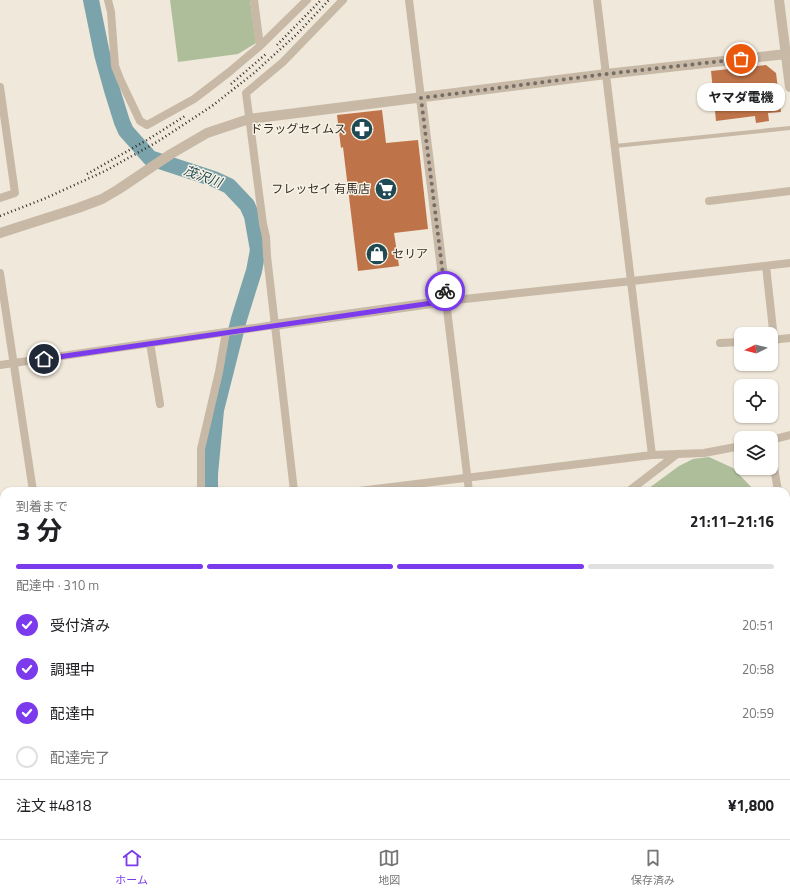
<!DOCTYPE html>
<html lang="ja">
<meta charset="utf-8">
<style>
body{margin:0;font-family:"Titillium Web","Noto Sans JP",sans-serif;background:#f6f6f6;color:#202124;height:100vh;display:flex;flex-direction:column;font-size:15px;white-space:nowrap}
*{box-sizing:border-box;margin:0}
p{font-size:13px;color:#757577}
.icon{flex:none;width:22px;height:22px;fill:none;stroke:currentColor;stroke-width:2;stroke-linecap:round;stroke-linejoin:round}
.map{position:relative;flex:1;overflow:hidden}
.side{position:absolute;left:0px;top:487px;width:790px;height:352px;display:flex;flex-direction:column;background:#fff;border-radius:12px 12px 0 0;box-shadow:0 1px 3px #0004}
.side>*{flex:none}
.needle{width:26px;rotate:264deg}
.tools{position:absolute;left:734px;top:327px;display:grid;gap:8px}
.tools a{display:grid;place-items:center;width:44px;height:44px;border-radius:8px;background:#fff;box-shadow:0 1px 3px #0004;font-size:20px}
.pin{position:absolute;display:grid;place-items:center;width:34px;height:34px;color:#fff;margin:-17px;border:2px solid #fff;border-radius:50%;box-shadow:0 1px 4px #0007}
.courier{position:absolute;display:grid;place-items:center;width:40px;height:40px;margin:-20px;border:3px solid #7c3aed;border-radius:50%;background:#fff;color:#222;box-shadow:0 1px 5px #0007}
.bubble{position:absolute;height:28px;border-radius:12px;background:#fff;box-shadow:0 1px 3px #0004;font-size:13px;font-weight:700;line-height:28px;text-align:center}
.head em{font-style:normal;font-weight:700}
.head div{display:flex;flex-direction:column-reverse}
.head{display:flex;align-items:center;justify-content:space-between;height:68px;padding:0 16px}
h1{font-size:26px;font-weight:700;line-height:30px}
.bar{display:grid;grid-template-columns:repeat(4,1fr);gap:6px 4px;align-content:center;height:48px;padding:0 16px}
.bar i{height:5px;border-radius:3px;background:#e0e0e0}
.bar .active{background:#7c3aed}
.bar p{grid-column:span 4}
.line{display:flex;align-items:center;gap:10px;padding:0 16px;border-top:1px solid #e0e0e0}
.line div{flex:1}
ol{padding:0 16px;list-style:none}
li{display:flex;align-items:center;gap:12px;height:44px}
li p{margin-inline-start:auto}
li .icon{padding:4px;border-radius:50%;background:#7c3aed;color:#fff;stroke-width:4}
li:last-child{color:#757577}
li i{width:22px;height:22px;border:2px solid #e0e0e0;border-radius:50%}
.tabs{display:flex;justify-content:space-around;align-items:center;height:56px;border-top:1px solid #e0e0e0;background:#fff;font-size:11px;color:#757577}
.tabs a{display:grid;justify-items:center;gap:2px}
.tabs .active{color:#7c3aed}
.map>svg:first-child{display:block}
.green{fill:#aebe9b}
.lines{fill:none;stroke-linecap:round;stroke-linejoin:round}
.river{stroke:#7aa3ab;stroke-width:16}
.building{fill:#bf7348}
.service{stroke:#c7b9a6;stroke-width:4}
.minor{stroke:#c7b9a6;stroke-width:8}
.tertiary{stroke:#c7b9a6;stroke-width:10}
.primary{stroke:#756558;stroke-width:10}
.rail{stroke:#342c27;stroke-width:2.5;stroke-dasharray:1 3;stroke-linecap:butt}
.done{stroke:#766e66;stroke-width:4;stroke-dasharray:0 7.2}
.route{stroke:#7c3aed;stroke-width:5}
.labels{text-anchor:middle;stroke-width:3;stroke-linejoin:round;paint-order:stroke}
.poi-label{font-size:12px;fill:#342c27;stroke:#f8f2e5;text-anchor:end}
.water-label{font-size:13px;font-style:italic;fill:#1f4953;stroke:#f8f2e5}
</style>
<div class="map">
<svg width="790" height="839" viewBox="0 0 790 839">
<rect width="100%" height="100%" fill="#f0e8da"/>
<path class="green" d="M 170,0 L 250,0 L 256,43 L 238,54 L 178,62 Z
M 709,457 L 733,468 L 755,491 L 645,491 L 679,466 L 693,459 Z"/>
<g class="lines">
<path class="river" d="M 91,0 L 102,54 L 112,90 L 122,122 L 126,131 L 150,158 L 214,179 L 229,186 L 247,205 L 252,216 L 258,250 L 254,271 L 239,319 L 216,410 L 210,474 L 210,491
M 267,839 L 269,835"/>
</g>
<path class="building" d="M 766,65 L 776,73 L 781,112 L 768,113 L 769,121 L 756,123 L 755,116 L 716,121 L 711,71 Z
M 382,110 L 386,143 L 418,140 L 428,229 L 394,233 L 399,266 L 358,271 L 343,147 L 341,148 L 337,115 Z"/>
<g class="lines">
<path class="service" d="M 615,146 L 790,128
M 669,835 L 669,839
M 385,837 L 398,835"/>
<path class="minor" d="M 108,0 L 111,12 L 115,66 L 120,79 L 140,121 L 147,125 L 194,99 L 228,73 L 260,46
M 254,0 L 260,46 L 307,0
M 409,0 L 421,98
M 597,0 L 652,455
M 0,87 L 15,193 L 0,198
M 709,201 L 790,191
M 766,266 L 774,339
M 0,273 L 33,491
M 771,340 L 790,338
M 150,343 L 160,404
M 720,343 L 741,342
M 0,365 L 274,325
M 771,440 L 790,435
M 771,450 L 778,491
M 201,491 L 201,449 L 219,372 L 226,332
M 294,491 L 267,256 L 266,237 L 263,224 L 246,93 L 283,62 L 343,0
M 359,491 L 652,455 L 704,453 L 741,446
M 469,491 L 446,301 L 632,281 L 790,263
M 629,491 L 677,454
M 0,540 L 4,539
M 786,543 L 790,568
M 0,610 L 4,610
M 786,740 L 790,739
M 107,835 L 108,839
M 383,835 L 385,837
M 707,835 L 708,839"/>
<path class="tertiary" d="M 779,0 L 790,87
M 0,233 L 78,208 L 102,199 L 119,189 L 171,154 L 207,133 L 249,119 L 606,74 L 786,54 L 790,52
M 274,325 L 446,301 L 421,98
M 786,640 L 790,639
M 243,835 L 244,839"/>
<path class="primary" d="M 0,744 L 4,743
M 0,757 L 4,757
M 343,835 L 347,839
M 363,835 L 367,839"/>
<path class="rail" d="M 277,45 L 321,0
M 231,84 L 266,54
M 87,174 L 147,140 L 185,116
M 0,216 L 46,198 L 105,171 L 157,142 L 212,106 L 254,73 L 296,35 L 329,0"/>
</g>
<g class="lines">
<path class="done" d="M 445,291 L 421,98 L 606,74 L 741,59"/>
<path class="route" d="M 44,359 L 446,301 L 445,291"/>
</g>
<defs>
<g id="pharmacy-disc" transform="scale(1.15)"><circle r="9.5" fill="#1f4953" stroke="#f8f2e5"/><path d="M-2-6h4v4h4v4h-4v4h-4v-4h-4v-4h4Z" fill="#fff"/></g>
<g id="supermarket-disc" transform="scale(1.15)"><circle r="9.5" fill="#1f4953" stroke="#f8f2e5"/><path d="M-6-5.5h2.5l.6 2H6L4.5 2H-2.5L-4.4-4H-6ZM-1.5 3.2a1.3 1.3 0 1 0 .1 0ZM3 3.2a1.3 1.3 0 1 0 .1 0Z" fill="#fff"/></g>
<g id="shop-disc" transform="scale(1.15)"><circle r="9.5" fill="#1f4953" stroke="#f8f2e5"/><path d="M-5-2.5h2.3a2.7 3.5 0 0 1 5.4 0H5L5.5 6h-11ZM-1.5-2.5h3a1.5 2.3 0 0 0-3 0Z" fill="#fff"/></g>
</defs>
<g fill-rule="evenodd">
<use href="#pharmacy-disc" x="362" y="129"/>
<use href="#supermarket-disc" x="386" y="189"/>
<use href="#shop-disc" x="377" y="254"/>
</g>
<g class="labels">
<g class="poi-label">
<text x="346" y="133">ドラッグセイムス</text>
<text x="370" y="193">フレッセイ 有馬店</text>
<text x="392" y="258" text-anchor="start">セリア</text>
</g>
<g class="water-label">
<text transform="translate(203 176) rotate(20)" y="5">茂沢川</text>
</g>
</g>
</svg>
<div class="tools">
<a><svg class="needle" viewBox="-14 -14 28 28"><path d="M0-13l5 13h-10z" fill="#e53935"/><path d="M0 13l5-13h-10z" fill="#757577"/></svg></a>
<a><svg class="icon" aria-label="locate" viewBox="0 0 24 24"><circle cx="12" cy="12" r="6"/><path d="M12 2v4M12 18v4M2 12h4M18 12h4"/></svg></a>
<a><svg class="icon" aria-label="layers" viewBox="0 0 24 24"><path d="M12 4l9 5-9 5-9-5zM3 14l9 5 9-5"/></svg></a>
</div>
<div class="pin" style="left:741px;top:59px;background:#ea580c"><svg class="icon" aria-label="bag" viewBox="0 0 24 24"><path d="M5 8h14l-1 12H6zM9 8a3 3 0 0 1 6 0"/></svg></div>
<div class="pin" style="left:44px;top:359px;background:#1f2937"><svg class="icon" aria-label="home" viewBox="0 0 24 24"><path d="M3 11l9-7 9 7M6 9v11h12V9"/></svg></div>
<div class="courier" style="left:445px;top:291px"><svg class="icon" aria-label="bike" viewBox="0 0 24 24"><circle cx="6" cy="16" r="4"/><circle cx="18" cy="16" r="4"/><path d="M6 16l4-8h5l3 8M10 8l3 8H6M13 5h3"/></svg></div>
<div class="bubble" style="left:697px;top:83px;width:88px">ヤマダ電機</div>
<section class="side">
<div class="head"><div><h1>3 分</h1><p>到着まで</p></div><em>21:11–21:16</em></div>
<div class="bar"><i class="active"></i><i class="active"></i><i class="active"></i><i></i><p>配達中 · 310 m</p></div>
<ol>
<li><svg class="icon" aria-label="check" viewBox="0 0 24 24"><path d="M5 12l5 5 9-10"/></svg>受付済み<p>20:51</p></li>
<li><svg class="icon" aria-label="check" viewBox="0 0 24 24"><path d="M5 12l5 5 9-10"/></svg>調理中<p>20:58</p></li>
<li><svg class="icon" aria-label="check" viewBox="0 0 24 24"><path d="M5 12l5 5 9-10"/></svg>配達中<p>20:59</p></li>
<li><i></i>配達完了</li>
</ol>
<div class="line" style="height:52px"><div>注文 #4818</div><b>¥1,800</b></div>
</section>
</div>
<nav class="tabs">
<a class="active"><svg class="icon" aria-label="home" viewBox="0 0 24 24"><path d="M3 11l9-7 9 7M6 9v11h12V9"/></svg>ホーム</a>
<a><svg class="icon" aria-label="map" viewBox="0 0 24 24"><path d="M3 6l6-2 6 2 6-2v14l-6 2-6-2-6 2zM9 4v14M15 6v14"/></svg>地図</a>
<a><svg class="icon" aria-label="saved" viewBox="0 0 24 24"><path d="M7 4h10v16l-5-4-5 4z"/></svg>保存済み</a>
</nav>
